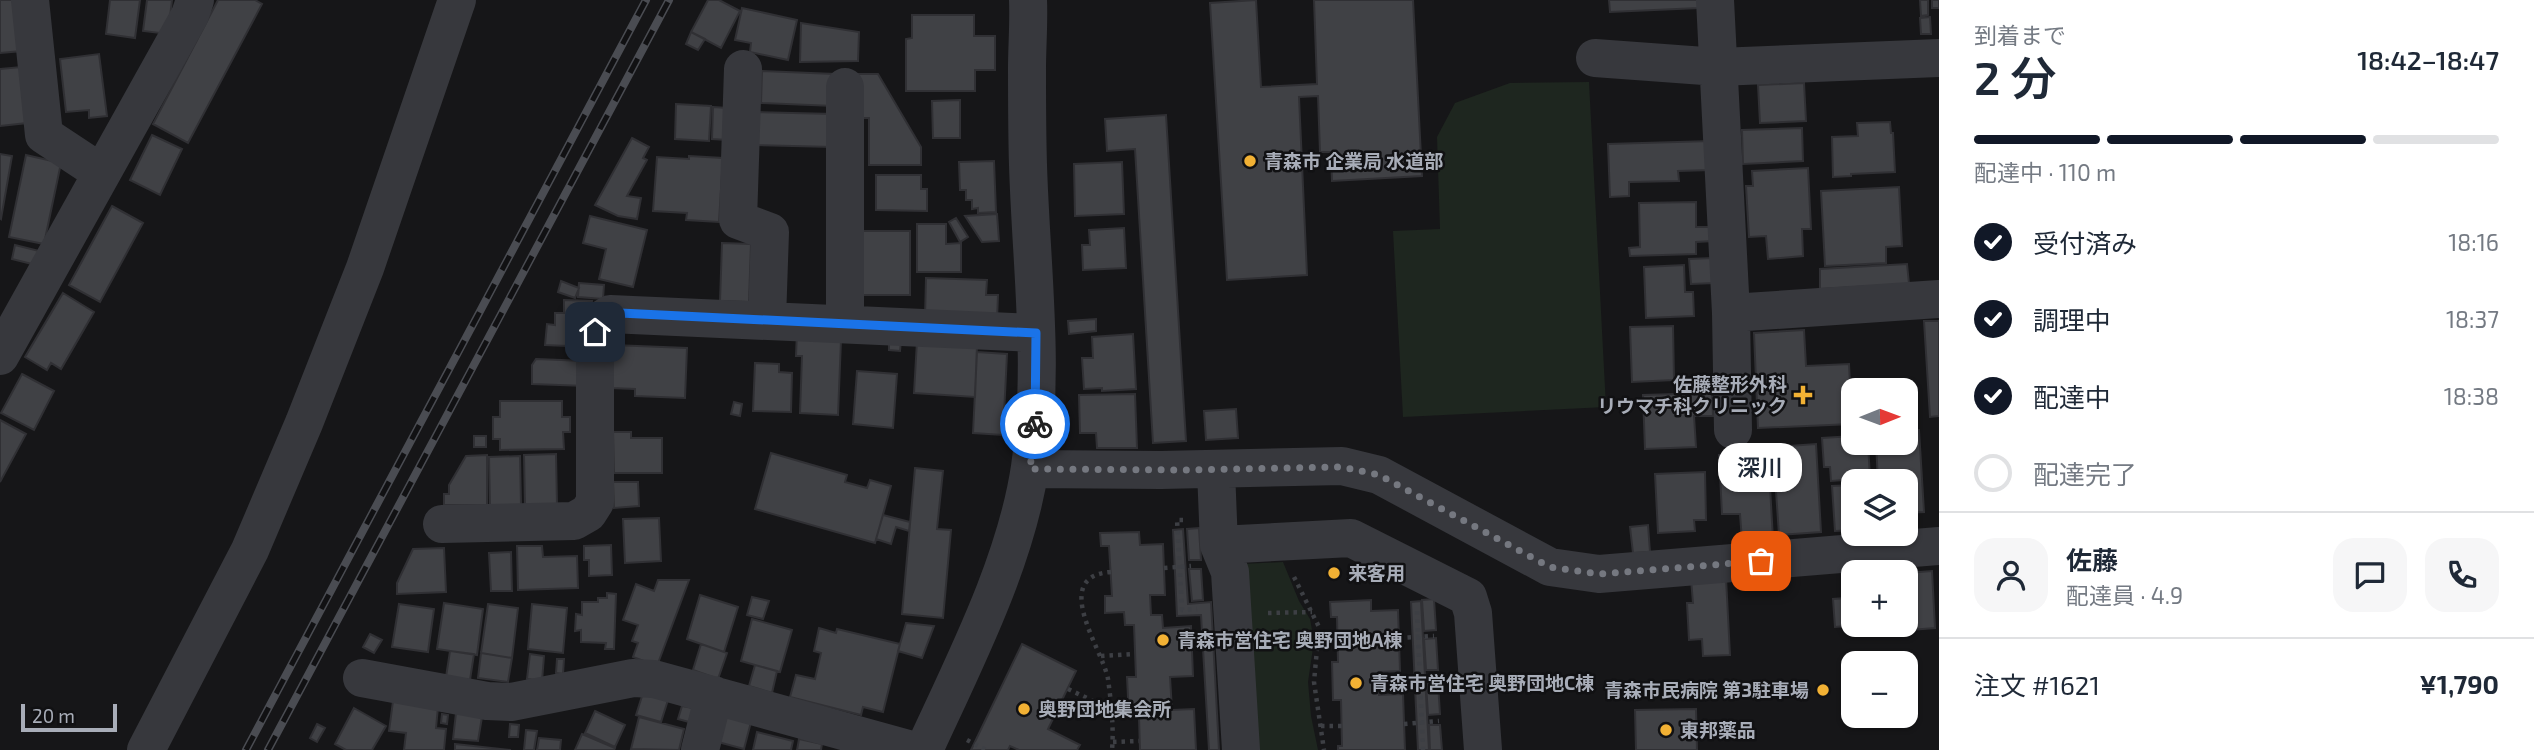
<!DOCTYPE html>
<html lang="ja">
<meta charset="utf-8">
<style>
body{margin:0;font-family:"Exo 2","Noto Sans JP",sans-serif;background:#f6f6f7;color:#1f2937;height:100vh;display:flex;flex-direction:column;font-size:26px;white-space:nowrap}
*{box-sizing:border-box;margin:0}
p{font-size:23px;color:#747a83}
.icon{flex:none;width:38px;height:38px;fill:none;stroke:currentColor;stroke-width:2;stroke-linecap:round;stroke-linejoin:round}
.map{position:relative;flex:1;overflow:hidden}
.sheet{display:flex;flex-direction:column;background:#fff;width:595px}
.sheet>*{flex:none}
.needle{width:46px;rotate:89deg}
.controls{position:absolute;left:1841px;top:378px;display:grid;gap:14px}
.controls a{display:grid;place-items:center;width:77px;height:77px;border-radius:14px;background:#fff;box-shadow:0 2px 5px #0004;font-size:35px}
.scale{position:absolute;left:21px;bottom:18px;width:96px;box-sizing:border-box;padding-left:7px;border:4px solid #a8adb8;border-top:0;font-size:19px;line-height:24px;white-space:nowrap;color:#a8adb8;-webkit-text-stroke:5px #111113;paint-order:stroke}
.pin{position:absolute;display:grid;place-items:center;width:60px;height:60px;color:#fff;margin:-30px;border-radius:14px;box-shadow:0 4px 10px #0006}
.courier{position:absolute;display:grid;place-items:center;width:70px;height:70px;margin:-35px;border:5px solid #1a73e8;border-radius:50%;background:#fff;color:#222;box-shadow:0 2px 9px #0007}
.bubble{position:absolute;height:49px;border-radius:21px;background:#fff;box-shadow:0 2px 5px #0004;font-size:23px;font-weight:600;line-height:49px;text-align:center}
.head em{font-style:normal;font-weight:600}
.head div{display:flex;flex-direction:column-reverse}
.head{display:flex;align-items:center;justify-content:space-between;height:119px;padding:0 35px}
h1{font-size:46px;font-weight:600;line-height:52px}
.bar{display:grid;grid-template-columns:repeat(4,1fr);gap:10px 7px;align-content:center;height:84px;padding:0 35px}
.bar i{height:9px;border-radius:5px;background:#e0e1e3}
.bar .on{background:#111827}
.bar p{grid-column:span 4}
.line{display:flex;align-items:center;gap:18px;padding:0 35px;border-top:2px solid #e0e1e3}
.line div{flex:1}
.round{display:grid;place-items:center;flex:none;width:74px;height:74px;border-radius:21px;background:#f6f6f7}
ol{padding:0 35px;list-style:none}
li{display:flex;align-items:center;gap:21px;height:77px}
li p{margin-inline-start:auto}
li .icon{padding:7px;border-radius:50%;background:#111827;color:#fff;stroke-width:4}
li:last-child{color:#747a83}
li i{width:38px;height:38px;border:4px solid #e0e1e3;border-radius:50%}
main{display:flex;flex:1;min-height:0}
.map>svg:first-child{display:block}
.green{fill:#1e261f}
.building{fill:#404145;stroke:#303034;stroke-width:2}
.lines{fill:none;stroke-linecap:round;stroke-linejoin:round}
.path{stroke:#3d3f44;stroke-width:4.5;stroke-dasharray:3.5 5;stroke-linecap:butt}
.minor{stroke:#37383d;stroke-width:38}
.rail-casing{stroke:#4a4c52;stroke-width:8}
.rail{stroke:#111113;stroke-width:5;stroke-dasharray:16;stroke-linecap:butt}
.done{stroke:#757880;stroke-width:7;stroke-dasharray:0 12.6}
.route{stroke:#1a73e8;stroke-width:9}
.poi-dot{fill:#f2b134;stroke:#111113;stroke-width:2.5}
.labels{text-anchor:middle;stroke-width:5;stroke-linejoin:round;paint-order:stroke}
.poi-label{font-size:19px;font-weight:bold;fill:#a8adb8;stroke:#111113;text-anchor:start}
</style>
<main>
<div class="map">
<svg width="1939" height="750" viewBox="0 0 1939 750">
<rect width="100%" height="100%" fill="#161618"/>
<path class="green" d="M 1589,82 L 1606,407 L 1403,417 L 1393,231 L 1440,229 L 1437,137 L 1455,103 L 1510,83 Z
M 1283,562 L 1299,601 L 1310,619 L 1314,641 L 1308,682 L 1311,716 L 1318,750 L 1254,750 L 1242,564 Z"/>
<path class="building" d="M 0,0 L 16,0 L 22,51 L 0,53 Z
M 110,0 L 140,0 L 135,38 L 106,34 Z
M 147,0 L 172,0 L 168,34 L 143,31 Z
M 218,0 L 255,0 L 262,4 L 188,143 L 153,124 Z
M 708,0 L 719,0 L 740,11 L 721,48 L 691,32 Z
M 1256,0 L 1261,87 L 1317,84 L 1314,0 L 1413,0 L 1422,176 L 1332,181 L 1331,152 L 1320,152 L 1318,96 L 1299,97 L 1307,275 L 1227,280 L 1210,3 Z
M 1609,0 L 1698,0 L 1699,8 L 1610,12 Z
M 1920,0 L 1928,0 L 1928,15 L 1921,16 Z
M 1932,0 L 1939,0 L 1939,8 L 1932,8 Z
M 742,8 L 797,20 L 788,60 L 750,52 L 751,43 L 735,40 Z
M 912,15 L 974,15 L 974,36 L 995,36 L 995,70 L 975,70 L 975,91 L 906,91 L 906,39 L 912,38 Z
M 1930,17 L 1931,34 L 1921,34 L 1920,18 Z
M 801,23 L 859,32 L 858,61 L 800,62 Z
M 691,32 L 705,39 L 698,50 L 686,44 Z
M 99,54 L 107,116 L 89,118 L 89,110 L 66,112 L 60,59 Z
M 21,67 L 27,123 L 0,126 L 0,69 Z
M 762,71 L 835,74 L 834,106 L 761,103 Z
M 855,74 L 878,74 L 921,147 L 921,165 L 869,165 L 869,118 L 861,118 Z
M 1804,83 L 1806,121 L 1760,123 L 1758,85 Z
M 960,100 L 960,138 L 933,138 L 932,101 Z
M 676,104 L 711,106 L 709,141 L 675,139 Z
M 713,107 L 728,108 L 727,140 L 712,139 Z
M 755,112 L 834,114 L 833,147 L 755,145 Z
M 1166,115 L 1186,441 L 1153,443 L 1135,149 L 1107,151 L 1105,119 Z
M 1890,122 L 1891,133 L 1893,133 L 1895,172 L 1851,174 L 1851,176 L 1833,177 L 1832,137 L 1858,136 L 1857,123 Z
M 1802,128 L 1803,161 L 1743,164 L 1742,130 Z
M 152,135 L 182,149 L 160,195 L 130,180 Z
M 632,138 L 649,147 L 643,158 L 647,160 L 627,196 L 641,198 L 637,219 L 618,216 L 595,205 Z
M 1711,141 L 1711,170 L 1678,171 L 1679,181 L 1629,182 L 1629,196 L 1610,197 L 1608,144 Z
M 0,154 L 12,156 L 1,219 L 0,218 Z
M 26,155 L 61,163 L 44,244 L 9,237 Z
M 689,156 L 723,158 L 719,222 L 686,220 L 687,213 L 653,211 L 657,157 L 689,159 Z
M 994,161 L 996,212 L 978,213 L 978,208 L 972,209 L 972,200 L 966,200 L 966,190 L 960,190 L 959,162 Z
M 1122,162 L 1124,214 L 1075,216 L 1074,164 Z
M 1808,168 L 1811,229 L 1802,229 L 1803,256 L 1768,259 L 1766,236 L 1749,237 L 1746,186 L 1753,186 L 1752,171 Z
M 876,175 L 921,175 L 921,189 L 927,189 L 927,211 L 876,210 Z
M 1899,187 L 1902,246 L 1886,247 L 1886,263 L 1825,266 L 1821,191 Z
M 1696,202 L 1696,227 L 1713,227 L 1713,241 L 1696,242 L 1696,254 L 1630,256 L 1629,248 L 1640,247 L 1639,203 Z
M 112,206 L 143,223 L 100,302 L 69,285 Z
M 997,214 L 999,241 L 982,242 L 965,216 Z
M 590,216 L 647,230 L 633,287 L 599,279 L 606,249 L 583,243 Z
M 956,218 L 968,237 L 960,242 L 949,222 Z
M 917,224 L 946,224 L 946,244 L 961,243 L 961,272 L 917,272 Z
M 1124,228 L 1126,268 L 1083,270 L 1082,245 L 1090,245 L 1089,230 Z
M 860,231 L 910,231 L 910,295 L 860,295 Z
M 722,243 L 751,244 L 749,302 L 720,301 Z
M 15,245 L 43,252 L 40,266 L 12,259 Z
M 1713,258 L 1715,283 L 1691,284 L 1689,259 Z
M 1907,264 L 1909,284 L 1820,289 L 1820,269 Z
M 1684,265 L 1685,292 L 1693,292 L 1694,316 L 1646,318 L 1644,267 Z
M 926,278 L 987,280 L 986,295 L 998,295 L 997,320 L 925,318 Z
M 561,281 L 579,288 L 575,298 L 558,292 Z
M 579,283 L 604,285 L 603,299 L 578,297 Z
M 63,293 L 94,312 L 61,369 L 51,363 L 47,370 L 25,357 Z
M 564,300 L 592,301 L 590,318 L 584,335 L 568,334 L 567,346 L 545,345 L 547,324 L 555,325 L 555,313 L 564,313 Z
M 1096,319 L 1096,331 L 1069,334 L 1068,321 Z
M 1924,321 L 1939,321 L 1939,416 L 1930,417 Z
M 1673,326 L 1674,380 L 1632,382 L 1630,327 Z
M 1804,330 L 1806,366 L 1849,364 L 1852,424 L 1758,428 L 1754,333 Z
M 797,331 L 841,340 L 838,415 L 800,413 L 802,356 L 796,356 Z
M 1133,334 L 1136,389 L 1102,391 L 1102,388 L 1084,389 L 1082,358 L 1093,358 L 1092,337 Z
M 889,340 L 901,341 L 900,351 L 889,350 Z
M 917,341 L 977,345 L 975,397 L 914,393 Z
M 613,345 L 687,348 L 685,398 L 635,396 L 635,389 L 611,388 Z
M 977,352 L 1007,354 L 1003,435 L 973,433 Z
M 536,359 L 586,361 L 586,386 L 532,384 L 532,365 Z
M 755,363 L 779,364 L 779,372 L 792,373 L 791,412 L 753,411 Z
M 857,371 L 897,374 L 893,428 L 853,424 Z
M 22,374 L 54,391 L 34,430 L 1,413 Z
M 1712,393 L 1713,416 L 1694,416 L 1696,447 L 1645,449 L 1643,395 Z
M 1135,394 L 1137,448 L 1097,448 L 1096,433 L 1080,433 L 1079,395 Z
M 500,401 L 562,401 L 562,417 L 570,417 L 570,432 L 563,432 L 564,449 L 500,450 L 500,439 L 493,439 L 493,417 L 500,417 Z
M 734,402 L 742,404 L 740,416 L 731,414 Z
M 1236,409 L 1238,438 L 1206,440 L 1204,411 Z
M 0,420 L 26,434 L 0,482 Z
M 1919,430 L 1924,512 L 1906,513 L 1906,481 L 1878,481 L 1876,443 L 1906,443 L 1906,431 Z
M 613,432 L 631,432 L 631,438 L 662,438 L 662,473 L 614,473 Z
M 474,436 L 486,436 L 486,447 L 474,447 Z
M 1853,436 L 1853,443 L 1868,443 L 1870,478 L 1831,481 L 1830,467 L 1824,467 L 1822,438 Z
M 1816,444 L 1821,532 L 1779,535 L 1773,447 Z
M 1768,452 L 1773,539 L 1742,541 L 1740,514 L 1722,514 L 1719,455 Z
M 771,453 L 847,475 L 845,482 L 867,488 L 870,480 L 891,486 L 875,543 L 755,509 Z
M 556,454 L 557,505 L 525,506 L 524,455 Z
M 487,455 L 487,505 L 444,505 L 444,494 L 449,494 L 449,485 L 466,456 Z
M 520,456 L 521,505 L 490,506 L 489,457 Z
M 915,468 L 943,471 L 937,529 L 951,530 L 943,618 L 902,614 Z
M 1705,472 L 1706,520 L 1694,520 L 1695,531 L 1658,533 L 1655,474 Z
M 613,482 L 638,482 L 639,506 L 614,508 Z
M 1853,485 L 1853,530 L 1835,531 L 1832,486 Z
M 883,515 L 910,522 L 909,531 L 896,527 L 891,544 L 876,539 Z
M 659,518 L 661,561 L 625,563 L 623,519 Z
M 1648,525 L 1650,552 L 1633,553 L 1630,527 Z
M 1199,528 L 1201,560 L 1189,560 L 1187,529 Z
M 1183,529 L 1188,604 L 1211,602 L 1219,750 L 1209,750 L 1201,615 L 1177,616 L 1173,530 Z
M 1139,532 L 1140,545 L 1163,544 L 1165,595 L 1150,595 L 1151,615 L 1162,615 L 1163,628 L 1191,626 L 1193,676 L 1170,677 L 1172,710 L 1194,709 L 1196,750 L 1140,750 L 1139,717 L 1129,717 L 1127,677 L 1136,677 L 1134,625 L 1125,625 L 1124,612 L 1105,613 L 1105,596 L 1112,596 L 1109,546 L 1101,546 L 1100,533 Z
M 611,545 L 612,575 L 589,576 L 589,560 L 584,560 L 584,546 Z
M 517,546 L 542,546 L 543,557 L 577,556 L 578,588 L 518,590 Z
M 444,548 L 446,592 L 397,594 L 397,583 L 413,549 Z
M 511,552 L 512,591 L 491,591 L 489,553 Z
M 1189,569 L 1201,569 L 1203,600 L 1192,601 Z
M 1932,571 L 1935,628 L 1898,631 L 1898,625 L 1906,625 L 1906,573 Z
M 1845,575 L 1853,575 L 1853,622 L 1846,623 L 1846,626 L 1835,627 L 1833,599 L 1846,598 Z
M 1726,578 L 1730,655 L 1703,656 L 1702,639 L 1689,640 L 1687,603 L 1693,603 L 1691,579 Z
M 658,580 L 689,580 L 657,666 L 633,657 L 638,643 L 632,641 L 638,625 L 623,620 L 636,584 L 654,591 Z
M 607,593 L 616,594 L 614,649 L 605,649 L 606,643 L 581,642 L 581,630 L 575,631 L 576,614 L 582,615 L 582,602 L 598,602 L 598,598 L 607,598 Z
M 700,595 L 738,607 L 724,652 L 687,639 Z
M 752,597 L 769,601 L 763,619 L 747,615 Z
M 1434,599 L 1436,630 L 1424,631 L 1422,600 Z
M 1371,600 L 1371,611 L 1398,610 L 1400,671 L 1379,672 L 1379,695 L 1403,694 L 1405,750 L 1338,750 L 1338,746 L 1342,746 L 1341,700 L 1333,700 L 1332,662 L 1338,662 L 1337,617 L 1331,617 L 1330,602 Z
M 1421,601 L 1429,750 L 1418,750 L 1411,602 Z
M 444,603 L 483,609 L 477,655 L 437,649 Z
M 399,604 L 434,609 L 428,652 L 392,647 Z
M 488,604 L 518,608 L 512,658 L 481,653 Z
M 532,604 L 567,608 L 563,653 L 528,649 Z
M 752,619 L 792,630 L 780,672 L 741,661 Z
M 906,623 L 934,626 L 922,658 L 898,651 Z
M 819,628 L 836,633 L 837,629 L 900,644 L 883,712 L 863,707 L 861,715 L 790,697 L 796,675 L 815,679 L 821,653 L 814,651 Z
M 370,634 L 382,640 L 374,653 L 363,647 Z
M 1436,638 L 1438,670 L 1426,670 L 1424,639 Z
M 701,644 L 727,653 L 718,679 L 693,670 Z
M 1022,644 L 1076,671 L 1048,729 L 1080,745 L 1077,750 L 1019,750 L 1010,746 L 1008,750 L 971,750 Z
M 450,651 L 474,654 L 470,680 L 446,677 Z
M 481,653 L 512,658 L 508,682 L 478,678 Z
M 530,654 L 544,656 L 542,681 L 527,679 Z
M 557,659 L 564,659 L 563,674 L 556,673 Z
M 755,665 L 777,671 L 772,693 L 749,686 Z
M 1438,683 L 1440,714 L 1428,715 L 1426,684 Z
M 643,693 L 668,700 L 661,722 L 636,715 Z
M 393,701 L 438,707 L 436,728 L 446,729 L 444,750 L 404,750 L 406,733 L 389,731 Z
M 682,706 L 693,708 L 689,722 L 678,719 Z
M 354,708 L 386,726 L 372,750 L 346,750 L 335,744 Z
M 1696,709 L 1697,750 L 1636,750 L 1635,710 Z
M 595,711 L 625,725 L 615,747 L 585,733 Z
M 456,713 L 482,717 L 478,741 L 453,739 Z
M 442,714 L 448,715 L 447,724 L 441,723 Z
M 724,715 L 751,722 L 744,749 L 718,742 Z
M 639,717 L 684,729 L 679,750 L 631,749 Z
M 317,724 L 325,728 L 317,742 L 310,738 Z
M 510,724 L 519,725 L 518,737 L 509,737 Z
M 1429,725 L 1440,725 L 1442,750 L 1430,750 Z
M 526,730 L 537,731 L 534,750 L 524,750 Z
M 757,732 L 793,741 L 791,750 L 753,750 Z
M 582,734 L 615,748 L 614,750 L 575,750 Z
M 539,738 L 561,740 L 560,750 L 537,750 Z
M 799,739 L 822,744 L 821,750 L 797,750 Z
M 455,744 L 511,750 L 455,750 Z"/>
<g class="lines">
<path class="path" d="M 1183,520 L 1177,520 L 1182,610 L 1197,609
M 1164,568 L 1191,566
M 1111,572 C 1049,576 1103,650 1108,679 C 1111,701 1114,728 1112,750
M 1294,577 L 1319,627 L 1314,682 L 1324,750
M 1417,611 L 1423,750
M 1268,613 L 1312,612
M 1399,638 L 1434,636
M 1319,640 L 1338,640
M 1101,656 L 1133,654
M 1068,689 L 1110,709
M 1404,724 L 1439,721
M 1321,726 L 1342,726
M 967,740 L 986,750
M 1113,742 L 1139,741"/>
<path class="minor" d="M 30,0 L 44,135 L 100,172
M 1715,0 L 1731,313 L 1733,430
M 1595,58 L 1718,67 L 1939,58
M 743,69 L 738,220 L 770,232 L 767,320
M 845,87 L 845,324
M 1731,313 L 1939,299
M 0,356 L 190,15 L 195,0
M 1030,469 L 1161,470 L 1342,466 L 1379,475 L 1550,567 L 1599,574 L 1939,546
M 1216,470 L 1219,545 L 1230,572 L 1241,750
M 442,524 L 574,521 L 588,513 L 595,502 L 595,332 L 602,319 L 610,314 L 1036,333
M 1219,545 L 1351,538 L 1468,597 L 1473,613 L 1483,750
M 362,678 L 487,701 L 511,702 L 633,678 L 654,679 L 912,750
M 146,750 L 250,550 L 304,423 L 365,268 L 457,0
M 700,750 L 714,695
M 924,750 C 964,663 1016,562 1030,467 C 1045,367 1031,265 1028,165 C 1027,133 1027,101 1027,69 C 1027,46 1029,23 1028,0"/>
<g class="rail-casing">
<path id="rail" d="M 246,750 L 646,0
M 268,750 L 669,0"/>
</g>
<use href="#rail" class="rail"/>
</g>
<g class="lines">
<path class="done" d="M 1035,424 L 1030,469 L 1188,470 L 1342,467 L 1379,475 L 1550,567 L 1599,574 L 1761,561"/>
<path class="route" d="M 595,332 C 602,320 605,314 620,313 L 1036,333 L 1035,424"/>
</g>
<g class="poi-dot">
<circle cx="1250" cy="161" r="7"/>
<path d="M1799.5 384.5h7v7h7v7h-7v7h-7v-7h-7v-7h7z"/>
<circle cx="1334" cy="573" r="7"/>
<circle cx="1163" cy="640" r="7"/>
<circle cx="1356" cy="683" r="7"/>
<circle cx="1823" cy="690" r="7"/>
<circle cx="1024" cy="709" r="7"/>
<circle cx="1666" cy="730" r="7"/>
</g>
<g class="labels">
<g class="poi-label">
<text x="1264" y="168">青森市 企業局 水道部</text>
<text x="1787" y="391" text-anchor="end">佐藤整形外科<tspan x="1787" dy="22">リウマチ科クリニック</tspan></text>
<text x="1348" y="580">来客用</text>
<text x="1177" y="647">青森市営住宅 奥野団地A棟</text>
<text x="1370" y="690">青森市営住宅 奥野団地C棟</text>
<text x="1809" y="697" text-anchor="end">青森市民病院 第3駐車場</text>
<text x="1038" y="716">奥野団地集会所</text>
<text x="1680" y="737">東邦薬品</text>
</g>
</g>
</svg>
<div class="controls">
<a><svg class="needle" viewBox="-14 -14 28 28"><path d="M0-13l5 13h-10z" fill="#e53935"/><path d="M0 13l5-13h-10z" fill="#747a83"/></svg></a>
<a><svg class="icon" aria-label="layers" viewBox="0 0 24 24"><path d="M12 4l9 5-9 5-9-5zM3 14l9 5 9-5"/></svg></a>
<a>+</a>
<a>−</a>
</div>
<div class="scale">20 m</div>
<div class="pin" style="left:1761px;top:561px;background:#ea580c"><svg class="icon" aria-label="bag" viewBox="0 0 24 24"><path d="M5 8h14l-1 12H6zM9 8a3 3 0 0 1 6 0"/></svg></div>
<div class="pin" style="left:595px;top:332px;background:#1f2937"><svg class="icon" aria-label="home" viewBox="0 0 24 24"><path d="M3 11l9-7 9 7M6 9v11h12V9"/></svg></div>
<div class="courier" style="left:1035px;top:424px"><svg class="icon" aria-label="bike" viewBox="0 0 24 24"><circle cx="6" cy="16" r="4"/><circle cx="18" cy="16" r="4"/><path d="M6 16l4-8h5l3 8M10 8l3 8H6M13 5h3"/></svg></div>
<div class="bubble" style="left:1718px;top:443px;width:84px">深川</div>
</div>
<section class="sheet">
<div class="head"><div><h1>2 分</h1><p>到着まで</p></div><em>18:42–18:47</em></div>
<div class="bar"><i class="on"></i><i class="on"></i><i class="on"></i><i></i><p>配達中 · 110 m</p></div>
<ol>
<li><svg class="icon" aria-label="check" viewBox="0 0 24 24"><path d="M5 12l5 5 9-10"/></svg>受付済み<p>18:16</p></li>
<li><svg class="icon" aria-label="check" viewBox="0 0 24 24"><path d="M5 12l5 5 9-10"/></svg>調理中<p>18:37</p></li>
<li><svg class="icon" aria-label="check" viewBox="0 0 24 24"><path d="M5 12l5 5 9-10"/></svg>配達中<p>18:38</p></li>
<li><i></i>配達完了</li>
</ol>
<div class="line" style="height:126px"><a class="round"><svg class="icon" aria-label="person" viewBox="0 0 24 24"><circle cx="12" cy="8" r="4"/><path d="M4 21q1-7 8-7t8 7"/></svg></a><div><b>佐藤</b><p>配達員 · 4.9</p></div><a class="round"><svg class="icon" aria-label="chat" viewBox="0 0 24 24"><path d="M4 5h16v11H9l-5 4z"/></svg></a><a class="round"><svg class="icon" aria-label="phone" viewBox="0 0 24 24"><path d="M5 4h4l2 5-3 2q2 4 5 5l2-3 5 2v4C11 20 4 13 5 4z"/></svg></a></div>
<div class="line" style="height:91px"><div>注文 #1621</div><b>¥1,790</b></div>
</section>
</main>
